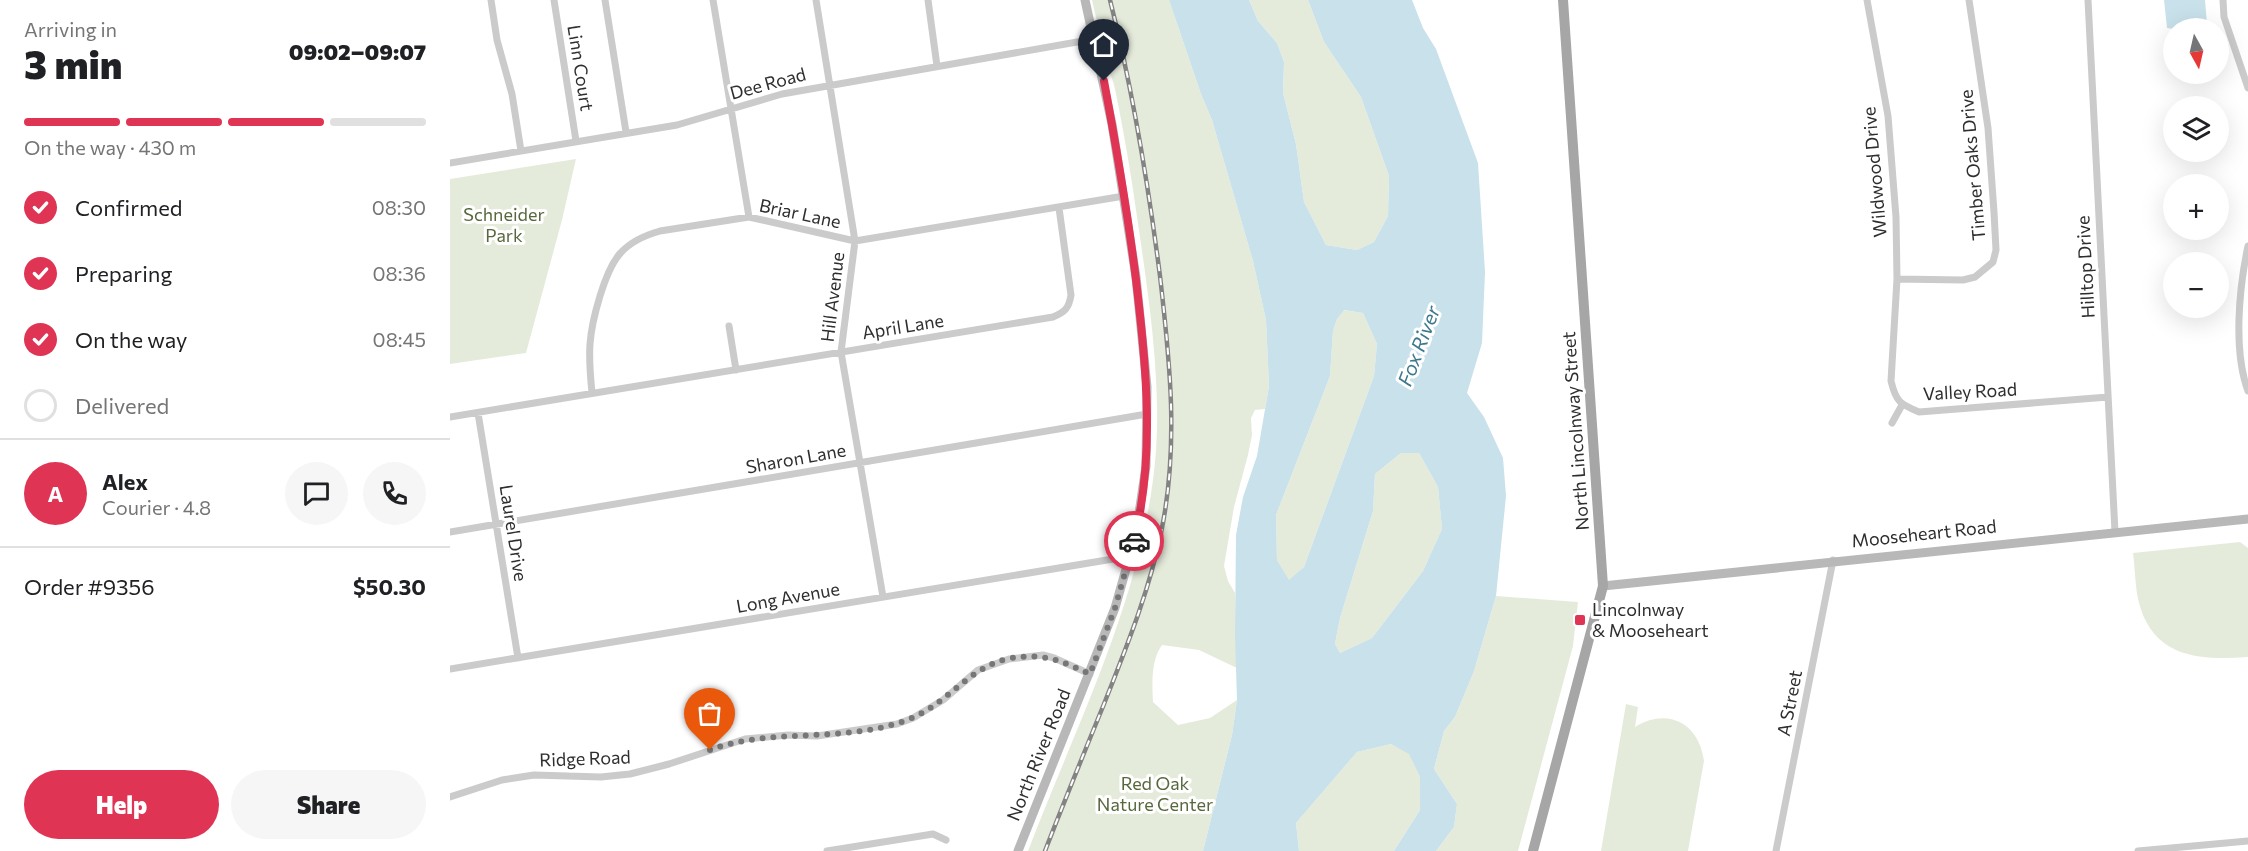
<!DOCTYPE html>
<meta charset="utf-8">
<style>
body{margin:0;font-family:Commissioner,sans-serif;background:#f6f6f6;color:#202124;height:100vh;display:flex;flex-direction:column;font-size:22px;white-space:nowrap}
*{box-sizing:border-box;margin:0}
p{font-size:20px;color:#757577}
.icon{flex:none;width:33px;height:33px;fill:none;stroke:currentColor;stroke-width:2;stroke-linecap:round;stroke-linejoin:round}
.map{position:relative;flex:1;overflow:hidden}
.panel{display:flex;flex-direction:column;background:#fff;width:450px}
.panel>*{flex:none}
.needle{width:39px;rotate:172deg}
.tools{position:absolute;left:1713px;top:18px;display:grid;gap:12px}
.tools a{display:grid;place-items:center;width:66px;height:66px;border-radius:50%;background:#fff;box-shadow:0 6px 24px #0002;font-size:30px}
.pin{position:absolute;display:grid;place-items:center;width:51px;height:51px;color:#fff;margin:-62px -26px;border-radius:50% 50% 50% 0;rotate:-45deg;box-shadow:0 0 6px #0007}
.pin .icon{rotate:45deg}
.courier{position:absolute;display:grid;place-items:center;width:60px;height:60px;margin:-30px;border:4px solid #e03455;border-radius:50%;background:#fff;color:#222;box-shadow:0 2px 8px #0007}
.head em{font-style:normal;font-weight:800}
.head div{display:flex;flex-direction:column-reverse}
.head{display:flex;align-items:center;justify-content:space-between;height:102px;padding:0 24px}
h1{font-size:39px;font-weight:800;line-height:45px}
.bar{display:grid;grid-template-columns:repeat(4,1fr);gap:9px 6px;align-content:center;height:72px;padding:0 24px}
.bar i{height:8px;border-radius:4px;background:#e0e0e0}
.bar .active{background:#e03455}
.bar p{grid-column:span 4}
.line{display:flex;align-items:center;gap:15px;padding:0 24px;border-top:2px solid #e0e0e0}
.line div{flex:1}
.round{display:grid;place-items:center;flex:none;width:63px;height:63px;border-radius:32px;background:#f6f6f6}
ol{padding:0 24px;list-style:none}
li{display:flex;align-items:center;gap:18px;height:66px}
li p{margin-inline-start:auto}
li .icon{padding:6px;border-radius:50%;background:#e03455;color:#fff;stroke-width:4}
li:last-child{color:#757577}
li i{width:33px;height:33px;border:3px solid #e0e0e0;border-radius:50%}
.primary-button{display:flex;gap:12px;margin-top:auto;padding:12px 24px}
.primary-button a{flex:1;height:69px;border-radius:36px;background:#e03455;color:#fff;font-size:24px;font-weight:800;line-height:69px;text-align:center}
.primary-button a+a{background:#f6f6f6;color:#202124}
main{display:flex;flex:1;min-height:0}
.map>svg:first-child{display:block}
.green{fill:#e5ebdb}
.water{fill:#c8e1ea;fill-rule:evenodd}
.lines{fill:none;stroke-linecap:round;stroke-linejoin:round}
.minor{stroke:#cbcbcb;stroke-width:7}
.secondary{stroke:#b8b8b8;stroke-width:9}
.primary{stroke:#a6a6a6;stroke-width:10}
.rail-casing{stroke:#838383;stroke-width:4.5}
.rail{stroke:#fff;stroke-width:2;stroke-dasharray:7;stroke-linecap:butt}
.done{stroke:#777;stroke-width:6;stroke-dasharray:0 10.8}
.route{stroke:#e03455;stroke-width:8}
.poi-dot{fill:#e03455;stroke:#fff;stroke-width:2}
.labels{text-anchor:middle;stroke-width:6;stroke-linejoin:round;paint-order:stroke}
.street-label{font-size:18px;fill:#2e2e2e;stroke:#fff}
.park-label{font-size:18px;fill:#56683c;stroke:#fff}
.poi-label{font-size:18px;fill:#2e2e2e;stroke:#fff;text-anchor:start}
.water-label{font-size:20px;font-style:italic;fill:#3e788d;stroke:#fff}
</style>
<main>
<section class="panel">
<div class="head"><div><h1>3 min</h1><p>Arriving in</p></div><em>09:02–09:07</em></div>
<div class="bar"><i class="active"></i><i class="active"></i><i class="active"></i><i></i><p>On the way · 430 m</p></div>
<ol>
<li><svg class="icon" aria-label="check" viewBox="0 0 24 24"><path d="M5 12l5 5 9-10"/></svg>Confirmed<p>08:30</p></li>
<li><svg class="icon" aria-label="check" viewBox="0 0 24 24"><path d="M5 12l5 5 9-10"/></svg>Preparing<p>08:36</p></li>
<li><svg class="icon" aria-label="check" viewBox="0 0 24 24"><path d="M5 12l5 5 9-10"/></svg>On the way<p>08:45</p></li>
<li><i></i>Delivered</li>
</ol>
<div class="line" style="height:108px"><b class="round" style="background:#e03455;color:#fff">A</b><div><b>Alex</b><p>Courier · 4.8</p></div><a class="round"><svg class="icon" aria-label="chat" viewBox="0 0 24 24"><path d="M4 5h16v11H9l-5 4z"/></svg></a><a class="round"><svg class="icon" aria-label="phone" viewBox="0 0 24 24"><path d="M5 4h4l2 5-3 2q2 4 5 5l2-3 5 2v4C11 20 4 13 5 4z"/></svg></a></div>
<div class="line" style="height:78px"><div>Order #9356</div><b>$50.30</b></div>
<div class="primary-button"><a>Help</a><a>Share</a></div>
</section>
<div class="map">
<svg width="1798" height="851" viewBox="0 0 1798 851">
<rect width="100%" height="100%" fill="#fff"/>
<path class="green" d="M 642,0 L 719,0 L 751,94 L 762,120 L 803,261 L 816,320 L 819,386 L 815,409 L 805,410 L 801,418 L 802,435 L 798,455 L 784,507 L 774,566 L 778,581 L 785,593 L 787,668 L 749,650 L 712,645 C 701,660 702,683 703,702 L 728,725 L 760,718 L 787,700 L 782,735 L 753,851 L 578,851 C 628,720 695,593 706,451 C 711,376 698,291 687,217 C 682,181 676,145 669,109 C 666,96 665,82 658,70 Z
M 799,0 L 858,0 L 874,42 L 911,97 L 939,176 L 938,216 L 924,242 L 907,250 L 876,245 L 854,202 L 846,144 L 833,93 L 834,62 L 827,43 L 808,21 Z
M 126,159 L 112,220 L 76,353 L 0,364 L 0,179 Z
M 893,310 L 913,313 L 927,344 L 924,376 L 854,567 L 839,581 L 827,560 L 826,515 L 880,376 L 883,331 L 887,319 Z
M 951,453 L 969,453 L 988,487 L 992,529 L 973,571 L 922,638 L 890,653 L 885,644 L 890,618 L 923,511 L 925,474 Z
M 1790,542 L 1798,548 L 1798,657 C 1748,661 1701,657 1688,599 C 1685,584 1685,568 1683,553 Z
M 1046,596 L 1128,602 L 1123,646 L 1068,851 L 986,851 L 1004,827 L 1007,804 L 984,769 L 994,731 L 1005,717 L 1024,671 Z
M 1176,704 L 1188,707 L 1185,727 C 1218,707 1249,723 1254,761 L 1238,851 L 1151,851 Z
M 941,744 L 959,753 L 970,777 L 970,810 L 944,851 L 849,851 L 846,823 L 907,752 Z"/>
<path class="water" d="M 719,0 L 799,0 L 808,21 L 827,43 L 834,62 L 833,93 L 846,144 L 854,202 L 876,245 L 907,250 L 924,242 L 938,216 L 939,176 L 911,97 L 874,42 L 858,0 L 962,0 L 973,28 L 986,49 L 1028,163 L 1035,272 L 1032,343 L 1017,393 L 1034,417 L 1053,458 L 1056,496 L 1046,596 L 1024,671 L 1005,717 L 994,731 L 984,769 L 1007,804 L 1004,827 L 986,851 L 944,851 L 970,810 L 970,777 L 959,754 L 941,744 L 907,752 L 846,823 L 849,851 L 753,851 L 782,735 L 787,700 L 785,636 L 786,535 L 793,497 L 807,456 L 819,386 L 816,320 L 803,261 L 762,120 L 751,94 ZM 894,310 L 913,313 L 927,344 L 924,376 L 854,567 L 839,580 L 827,560 L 826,515 L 880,376 L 883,331 L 887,319 ZM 951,453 L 969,453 L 988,487 L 992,529 L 973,571 L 922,638 L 890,653 L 885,644 L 890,618 L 923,511 L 925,474 Z
M 1714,0 L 1755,0 L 1757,24 C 1749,31 1727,30 1717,28 Z"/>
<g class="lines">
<path class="minor" d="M 41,0 L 47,40 L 62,94 L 71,151
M 104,0 L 126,141
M 155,0 L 176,132
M 263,0 L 299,217
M 366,0 L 405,241 L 391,352 L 433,597
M 478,0 L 487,66
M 1417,0 L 1438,116 L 1446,217 L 1447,279 L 1441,381 C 1446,402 1450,404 1469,412 L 1658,397
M 1638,0 L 1665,532
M 1773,0 L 1774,17 L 1798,88
M 0,163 L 227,125 L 332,94 L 644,39
M 1798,246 C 1789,288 1783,351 1798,391
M 1447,279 L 1513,280 L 1525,277 L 1543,262 L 1546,250 L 1544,212 L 1538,128 L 1519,0
M 279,326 L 286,370
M 142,393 C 138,353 138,335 150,296 C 161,260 171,242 210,231 L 299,217 L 405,241 L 674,196
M 28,413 L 68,658
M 0,417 L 603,317 C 615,312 619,308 621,295 L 609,208
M 1442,423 L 1452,405
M 0,532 L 697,414
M 0,669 L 681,556
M 0,797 L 52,780 L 71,777 L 84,775 L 151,777 L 180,774 L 219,764 L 295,739 L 338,735 L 367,736 L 447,724 L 463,718 L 493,700 L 528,670 L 559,659 L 593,655 L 604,658 L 640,674
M 377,851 L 483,834 L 496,840
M 1326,851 L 1383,560
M 1688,851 L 1798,841"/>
<path class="secondary" d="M 1153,586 L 1798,519
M 568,851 L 665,608 L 686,534 L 696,466 L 697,387 L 686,277 L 662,124 L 635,0"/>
<path class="primary" d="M 1083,851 L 1153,586 L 1113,0"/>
<g class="rail-casing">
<path id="rail" d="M 595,851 C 614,802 634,753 654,704 C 676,648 699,592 711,533 C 729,447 720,362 710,276 C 698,183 683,91 660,0"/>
</g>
<use href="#rail" class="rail"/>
</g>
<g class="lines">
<path class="done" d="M 260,750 C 325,726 397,745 462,718 C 499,702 521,665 562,658 C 595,653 611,661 640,674 L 665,608 L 684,541"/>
<path class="route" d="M 654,81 C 668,156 681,231 689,306 C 698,385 703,464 684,541"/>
</g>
<rect class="poi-dot" x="1124" y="614" width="12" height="12" rx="3"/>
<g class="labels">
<g class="street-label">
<text transform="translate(130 68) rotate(81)" y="6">Linn Court</text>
<text transform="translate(318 84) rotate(-15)" y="6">Dee Road</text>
<text transform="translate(1523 165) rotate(-95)" y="6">Timber Oaks Drive</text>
<text transform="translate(1425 172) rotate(-95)" y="6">Wildwood Drive</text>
<text transform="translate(350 214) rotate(12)" y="6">Briar Lane</text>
<text transform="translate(1636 267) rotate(-93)" y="6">Hilltop Drive</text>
<text transform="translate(383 297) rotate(-83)" y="6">Hill Avenue</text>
<text transform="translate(453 327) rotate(-9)" y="6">April Lane</text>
<text transform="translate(1520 392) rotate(-3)" y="6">Valley Road</text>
<text transform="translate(1126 431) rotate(-94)" y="6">North Lincolnway Street</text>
<text transform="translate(346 459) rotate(-10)" y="6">Sharon Lane</text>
<text transform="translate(63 533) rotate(81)" y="6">Laurel Drive</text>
<text transform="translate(1474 534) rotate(-6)" y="6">Mooseheart Road</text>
<text transform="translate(338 598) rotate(-10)" y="6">Long Avenue</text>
<text transform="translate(1340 703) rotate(-79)" y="6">A Street</text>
<text transform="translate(589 755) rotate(-68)" y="6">North River Road</text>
<text transform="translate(135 759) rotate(-2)" y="6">Ridge Road</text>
</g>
<g class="park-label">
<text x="54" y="221">Schneider<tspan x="54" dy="21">Park</tspan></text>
<text x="705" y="790">Red Oak<tspan x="705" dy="21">Nature Center</tspan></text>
</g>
<g class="poi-label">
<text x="1142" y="616">Lincolnway<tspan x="1142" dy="21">&amp; Mooseheart</tspan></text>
</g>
<g class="water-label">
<text transform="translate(969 346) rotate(-69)" y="7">Fox River</text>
</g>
</g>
</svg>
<div class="tools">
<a><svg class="needle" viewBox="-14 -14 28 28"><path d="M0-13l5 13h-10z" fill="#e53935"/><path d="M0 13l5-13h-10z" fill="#757577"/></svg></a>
<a><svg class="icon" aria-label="layers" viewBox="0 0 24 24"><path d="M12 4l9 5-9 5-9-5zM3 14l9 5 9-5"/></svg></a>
<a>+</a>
<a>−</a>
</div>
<div class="pin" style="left:260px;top:750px;background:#ea580c"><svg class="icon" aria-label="bag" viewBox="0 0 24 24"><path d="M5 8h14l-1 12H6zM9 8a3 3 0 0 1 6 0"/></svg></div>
<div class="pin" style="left:654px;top:81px;background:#1f2937"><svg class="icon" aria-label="home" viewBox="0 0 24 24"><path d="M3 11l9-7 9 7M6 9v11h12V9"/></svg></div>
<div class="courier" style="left:684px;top:541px"><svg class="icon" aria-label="car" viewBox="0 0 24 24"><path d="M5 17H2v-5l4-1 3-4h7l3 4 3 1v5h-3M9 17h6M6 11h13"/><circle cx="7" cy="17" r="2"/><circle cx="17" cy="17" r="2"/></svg></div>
</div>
</main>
